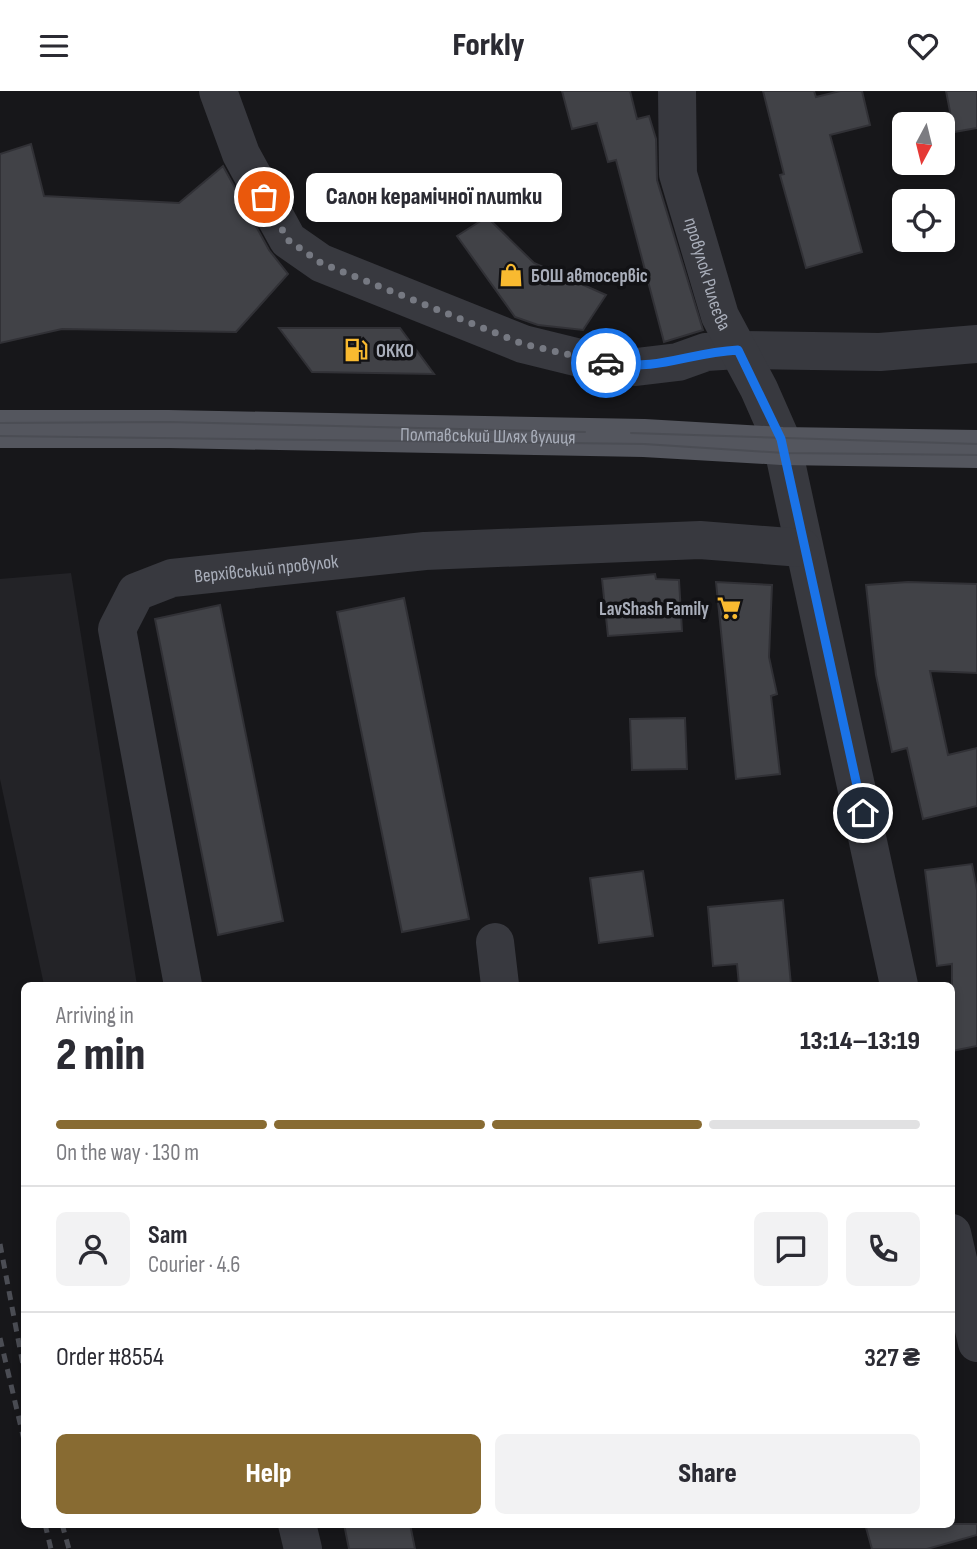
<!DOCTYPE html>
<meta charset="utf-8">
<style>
body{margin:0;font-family:"Sofia Sans Condensed",sans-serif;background:#f2f2f3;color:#2b2b33;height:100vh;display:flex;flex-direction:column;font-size:26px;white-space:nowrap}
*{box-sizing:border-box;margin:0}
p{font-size:23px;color:#7c7c81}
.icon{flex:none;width:38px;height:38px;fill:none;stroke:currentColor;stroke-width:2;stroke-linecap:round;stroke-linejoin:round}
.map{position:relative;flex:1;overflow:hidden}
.side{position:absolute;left:21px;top:891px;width:934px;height:546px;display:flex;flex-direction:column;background:#fff;border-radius:10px;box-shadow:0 4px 10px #0003}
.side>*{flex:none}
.needle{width:46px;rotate:187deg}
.buttons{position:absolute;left:892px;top:21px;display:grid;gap:14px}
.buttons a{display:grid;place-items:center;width:63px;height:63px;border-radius:10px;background:#fff;box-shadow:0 4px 10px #0003;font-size:35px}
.pin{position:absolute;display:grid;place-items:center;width:60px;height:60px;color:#fff;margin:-30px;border:4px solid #fff;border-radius:50%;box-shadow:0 2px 7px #0007}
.courier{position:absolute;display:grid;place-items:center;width:70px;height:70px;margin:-35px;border:5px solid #1a73e8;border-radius:50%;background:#fff;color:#222;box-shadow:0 2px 9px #0007}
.bubble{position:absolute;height:49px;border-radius:10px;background:#fff;box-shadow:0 4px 10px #0003;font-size:23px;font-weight:800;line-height:49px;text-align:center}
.headline em{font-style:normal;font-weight:800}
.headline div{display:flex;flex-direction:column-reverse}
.headline{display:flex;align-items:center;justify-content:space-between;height:119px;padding:0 35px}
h1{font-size:46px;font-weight:800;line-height:52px}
.bar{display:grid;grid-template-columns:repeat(4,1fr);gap:10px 7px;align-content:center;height:84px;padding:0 35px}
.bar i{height:9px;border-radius:5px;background:#e1e1e2}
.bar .on{background:#886b32}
.bar p{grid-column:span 4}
.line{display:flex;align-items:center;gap:18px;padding:0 35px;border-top:2px solid #e1e1e2}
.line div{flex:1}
.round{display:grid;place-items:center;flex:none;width:74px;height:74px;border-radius:10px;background:#f2f2f3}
.primary-button{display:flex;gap:14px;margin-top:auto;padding:14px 35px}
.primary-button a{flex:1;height:80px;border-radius:10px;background:#886b32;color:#fff;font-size:28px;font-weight:800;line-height:80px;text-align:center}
.primary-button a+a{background:#f2f2f3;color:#2b2b33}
header{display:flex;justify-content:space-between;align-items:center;height:91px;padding:0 35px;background:#fff;font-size:32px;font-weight:800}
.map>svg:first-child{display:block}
.built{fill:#232327}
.building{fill:#414247;stroke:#313136;stroke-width:2}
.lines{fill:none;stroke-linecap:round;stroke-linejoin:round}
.minor{stroke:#38393f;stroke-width:38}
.major{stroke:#54565e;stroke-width:38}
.tram{stroke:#4b4d54;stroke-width:2}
.rail{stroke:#4b4d54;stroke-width:5;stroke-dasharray:9 7;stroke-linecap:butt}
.done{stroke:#767982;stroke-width:7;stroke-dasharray:0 12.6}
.route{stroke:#1a73e8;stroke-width:9}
.labels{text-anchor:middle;stroke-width:7;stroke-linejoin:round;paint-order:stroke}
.street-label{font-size:19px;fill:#a9aeba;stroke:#121215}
.poi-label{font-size:19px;font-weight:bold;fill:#a9aeba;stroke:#121215;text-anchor:start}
</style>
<header><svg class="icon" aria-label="menu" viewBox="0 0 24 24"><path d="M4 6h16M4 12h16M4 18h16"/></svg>Forkly<svg class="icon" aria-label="heart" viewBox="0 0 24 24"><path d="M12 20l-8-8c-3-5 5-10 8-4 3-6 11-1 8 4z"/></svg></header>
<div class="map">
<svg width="977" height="1458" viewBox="0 0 977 1458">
<rect width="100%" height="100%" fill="#17171a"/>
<path class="built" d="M 71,482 L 137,894 L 44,894 L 0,688 L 0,488 Z"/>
<path class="building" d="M 562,0 L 630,0 L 637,28 L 649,25 L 656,48 L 657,89 L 703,239 L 664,251 L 616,69 L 608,71 L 597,32 L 572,38 Z
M 763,0 L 814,0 L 816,6 L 840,0 L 862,0 L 870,34 L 830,44 L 862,161 L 806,177 L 780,84 L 784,83 Z
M 946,0 L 977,0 L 977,37 L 954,41 Z
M 31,53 L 44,105 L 179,112 L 223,75 L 269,159 L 288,183 L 236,241 L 62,238 L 0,252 L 0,63 Z
M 487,126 L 534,172 L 606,204 L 583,239 L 538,234 L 515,226 L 457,145 Z
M 279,237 L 400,237 L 434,283 L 312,281 Z
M 655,483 L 656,488 L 679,489 L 682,540 L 608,545 L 602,488 Z
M 716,491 L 772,494 L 769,566 L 777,603 L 771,605 L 780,683 L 736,688 Z
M 908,491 L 977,493 L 977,582 L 930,580 L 948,664 L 977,657 L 977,715 L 923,728 L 907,657 L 892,661 L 876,584 L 866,494 Z
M 404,507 L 469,828 L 402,841 L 337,521 Z
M 220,514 L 283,830 L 218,844 L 155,528 Z
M 685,627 L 687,678 L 632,679 L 630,628 Z
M 972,773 L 977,799 L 977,955 L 952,960 L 952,873 L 937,875 L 925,779 Z
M 643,780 L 653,845 L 599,852 L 590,787 Z
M 783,809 L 791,894 L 739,894 L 737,873 L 713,875 L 708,816 Z
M 344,1433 L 410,1433 L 415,1458 L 349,1458 Z
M 865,1433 L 977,1433 L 977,1444 L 927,1458 L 872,1458 Z"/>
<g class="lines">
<g class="minor">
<path d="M 218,0 L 241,63 L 288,149 L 321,172 L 523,253 L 592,270 L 636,276 L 678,271 L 706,261 L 738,259 L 880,261 L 977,253"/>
<path id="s1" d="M 677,0 L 678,83 L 720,225 L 759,298 L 781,348 L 899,894"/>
<path d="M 495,851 L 500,894"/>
<path id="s2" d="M 183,894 L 117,538 L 136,501 L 172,487 L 425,460 L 700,449 L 802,457"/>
<path d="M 952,1142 L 977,1252"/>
<path d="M 297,1433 L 303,1458"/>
</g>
<path class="major" id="s3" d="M 0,338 L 169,338 L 644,347 L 782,355 L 977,358"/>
<path class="tram" d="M 0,332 L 168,331 L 585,341
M 631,342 L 977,353
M 0,345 L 644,353 L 784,362 L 977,364"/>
<path class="rail" d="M 0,1153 L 24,1279
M 0,1247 L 24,1349
M 45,1433 L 51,1458
M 62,1433 L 69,1458"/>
</g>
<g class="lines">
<path class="done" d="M 264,106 L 288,149 L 321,172 L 523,253 L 606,272"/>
<path class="route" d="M 606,272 C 662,280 686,262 738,259 L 781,348 L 863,722"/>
</g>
<defs>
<g id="shop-bare" transform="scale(1.89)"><path d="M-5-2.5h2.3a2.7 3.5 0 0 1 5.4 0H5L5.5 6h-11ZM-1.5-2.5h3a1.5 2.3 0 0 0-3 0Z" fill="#f9ba30" stroke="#121215" stroke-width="2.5" paint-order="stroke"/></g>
<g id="fuel-bare" transform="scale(1.89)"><path d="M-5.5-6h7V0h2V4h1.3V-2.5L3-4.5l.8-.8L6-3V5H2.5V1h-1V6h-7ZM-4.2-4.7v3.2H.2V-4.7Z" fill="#f9ba30" stroke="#121215" stroke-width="2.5" paint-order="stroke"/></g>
<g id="supermarket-bare" transform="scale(1.89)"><path d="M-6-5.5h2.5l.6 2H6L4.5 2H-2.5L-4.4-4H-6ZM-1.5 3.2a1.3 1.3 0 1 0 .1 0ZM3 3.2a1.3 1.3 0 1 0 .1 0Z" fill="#f9ba30" stroke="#121215" stroke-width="2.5" paint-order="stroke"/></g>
</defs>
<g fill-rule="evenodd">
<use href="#shop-bare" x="511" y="184"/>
<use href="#fuel-bare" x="356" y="259"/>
<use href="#supermarket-bare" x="729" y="517"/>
</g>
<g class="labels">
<g class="street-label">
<text dy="7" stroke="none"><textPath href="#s1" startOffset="187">провулок Рилєєва</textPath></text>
<text dy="7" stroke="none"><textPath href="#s3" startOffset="488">Полтавський Шлях вулиця</textPath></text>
<text dy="7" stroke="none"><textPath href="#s2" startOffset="537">Верхівський провулок</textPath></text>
</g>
<g class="poi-label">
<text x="531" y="191">БОШ автосервіс</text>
<text x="376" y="266">ОККО</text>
<text x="709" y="524" text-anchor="end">LavShash Family</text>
</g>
</g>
</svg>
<div class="buttons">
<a><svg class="needle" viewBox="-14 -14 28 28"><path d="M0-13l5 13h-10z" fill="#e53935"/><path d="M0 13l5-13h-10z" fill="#7c7c81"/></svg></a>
<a><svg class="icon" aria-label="locate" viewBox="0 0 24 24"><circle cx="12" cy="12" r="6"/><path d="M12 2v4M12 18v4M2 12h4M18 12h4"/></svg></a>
</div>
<div class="pin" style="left:264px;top:106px;background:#ea580c"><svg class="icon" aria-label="bag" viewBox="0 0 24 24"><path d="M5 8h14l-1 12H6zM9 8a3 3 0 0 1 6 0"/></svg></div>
<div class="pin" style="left:863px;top:722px;background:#1f2937"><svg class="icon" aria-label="home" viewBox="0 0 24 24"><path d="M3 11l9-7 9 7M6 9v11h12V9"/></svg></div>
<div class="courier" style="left:606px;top:272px"><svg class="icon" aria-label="car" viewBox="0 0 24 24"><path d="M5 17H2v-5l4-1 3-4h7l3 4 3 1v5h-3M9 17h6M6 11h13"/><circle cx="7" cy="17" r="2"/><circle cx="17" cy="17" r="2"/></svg></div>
<div class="bubble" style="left:306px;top:82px;width:256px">Салон керамічної плитки</div>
<section class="side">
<div class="headline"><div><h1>2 min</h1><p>Arriving in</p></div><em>13:14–13:19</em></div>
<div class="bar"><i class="on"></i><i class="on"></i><i class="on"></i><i></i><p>On the way · 130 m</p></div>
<div class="line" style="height:126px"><a class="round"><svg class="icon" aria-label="person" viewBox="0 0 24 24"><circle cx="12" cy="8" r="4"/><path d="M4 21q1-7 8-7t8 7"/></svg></a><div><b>Sam</b><p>Courier · 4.6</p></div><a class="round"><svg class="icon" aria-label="chat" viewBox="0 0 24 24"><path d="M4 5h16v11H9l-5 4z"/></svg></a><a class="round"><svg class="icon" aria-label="phone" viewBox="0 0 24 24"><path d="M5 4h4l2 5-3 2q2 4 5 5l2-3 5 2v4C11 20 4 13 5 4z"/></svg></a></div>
<div class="line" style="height:91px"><div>Order #8554</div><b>327 ₴</b></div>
<div class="primary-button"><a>Help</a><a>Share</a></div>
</section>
</div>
